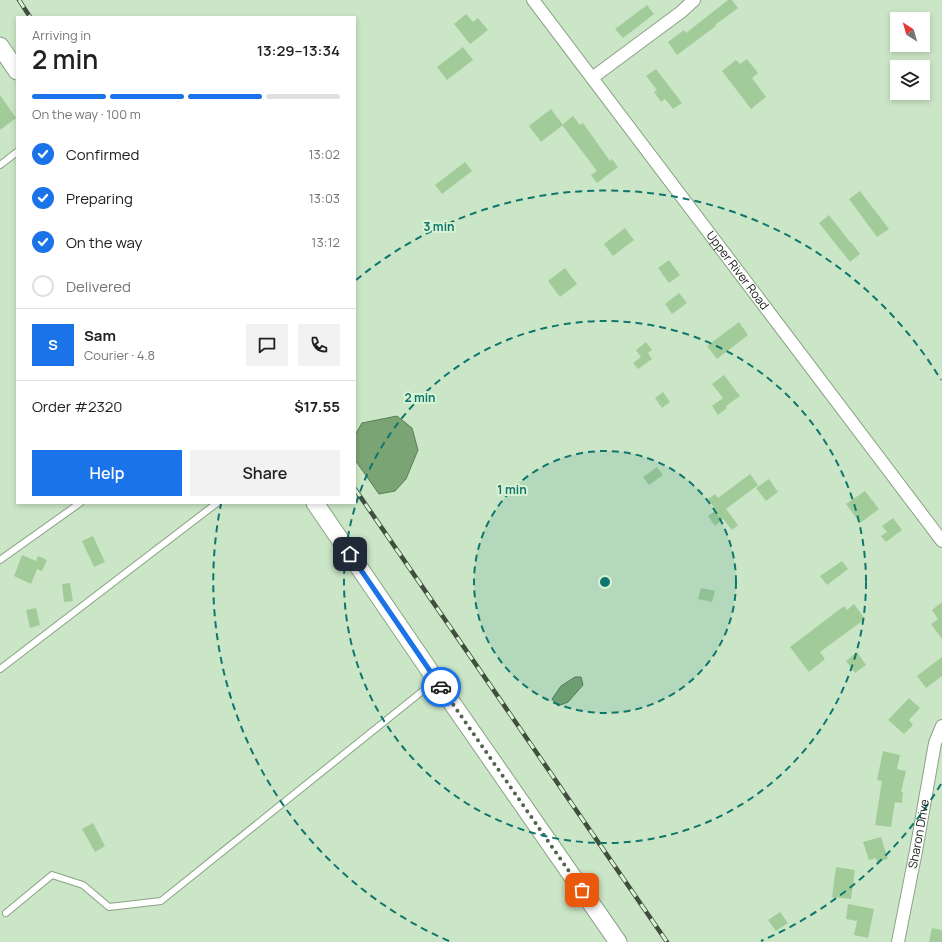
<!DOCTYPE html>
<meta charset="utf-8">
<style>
body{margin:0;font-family:Manrope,sans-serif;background:#f2f2f2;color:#202124;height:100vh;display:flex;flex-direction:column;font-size:15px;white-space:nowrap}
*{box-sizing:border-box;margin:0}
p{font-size:13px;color:#757577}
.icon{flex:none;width:22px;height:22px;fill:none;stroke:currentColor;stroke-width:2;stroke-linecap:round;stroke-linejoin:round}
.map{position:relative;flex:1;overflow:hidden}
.drawer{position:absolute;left:16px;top:16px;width:340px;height:488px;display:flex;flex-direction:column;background:#fff;border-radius:0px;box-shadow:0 2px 6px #0003}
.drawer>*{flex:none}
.needle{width:26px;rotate:323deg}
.controls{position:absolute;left:890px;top:12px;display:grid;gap:8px}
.controls a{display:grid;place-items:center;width:40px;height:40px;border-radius:0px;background:#fff;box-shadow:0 2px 6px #0003;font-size:20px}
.pin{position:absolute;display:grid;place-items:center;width:34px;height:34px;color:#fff;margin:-17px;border-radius:8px;box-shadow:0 2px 6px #0006}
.courier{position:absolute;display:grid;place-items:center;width:40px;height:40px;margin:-20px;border:3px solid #1a73e8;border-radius:50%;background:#fff;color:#222;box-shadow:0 1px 5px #0007}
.headline em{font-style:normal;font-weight:600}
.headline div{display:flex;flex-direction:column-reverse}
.headline{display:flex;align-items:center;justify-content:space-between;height:68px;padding:0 16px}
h1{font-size:26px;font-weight:600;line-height:30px}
.bar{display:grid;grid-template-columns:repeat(4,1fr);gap:6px 4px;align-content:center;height:48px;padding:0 16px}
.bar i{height:5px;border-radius:3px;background:#e0e0e0}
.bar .selected{background:#1a73e8}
.bar p{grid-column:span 4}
.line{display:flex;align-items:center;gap:10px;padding:0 16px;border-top:1px solid #e0e0e0}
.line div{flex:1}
.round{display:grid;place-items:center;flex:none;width:42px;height:42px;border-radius:0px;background:#f2f2f2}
ol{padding:0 16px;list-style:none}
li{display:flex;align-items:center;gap:12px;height:44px}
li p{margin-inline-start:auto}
li .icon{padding:4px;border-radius:50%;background:#1a73e8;color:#fff;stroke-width:4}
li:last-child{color:#757577}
li i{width:22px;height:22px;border:2px solid #e0e0e0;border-radius:50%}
.button{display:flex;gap:8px;margin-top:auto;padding:8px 16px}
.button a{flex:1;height:46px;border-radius:0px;background:#1a73e8;color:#fff;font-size:16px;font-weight:600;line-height:46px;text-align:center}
.button a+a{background:#f2f2f2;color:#202124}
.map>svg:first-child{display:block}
.water{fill:#7aa473;stroke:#5b7c56}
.building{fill:#a1cc9a}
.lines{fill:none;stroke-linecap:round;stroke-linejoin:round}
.lane-casing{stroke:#8aa385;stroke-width:8}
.street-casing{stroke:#8aa385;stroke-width:14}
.secondary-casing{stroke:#8aa385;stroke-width:19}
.lane{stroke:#fff;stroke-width:6}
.street{stroke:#fff;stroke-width:12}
.secondary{stroke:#fff;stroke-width:17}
.rail-casing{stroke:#404e3e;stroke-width:4.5}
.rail{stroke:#d8f3d3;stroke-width:3;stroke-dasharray:9;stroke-linecap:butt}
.done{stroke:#546351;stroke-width:4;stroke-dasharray:0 7.2}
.route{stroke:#1a73e8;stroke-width:5}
.ring{fill:none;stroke:#0f766e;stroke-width:2;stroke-dasharray:7 5}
.labels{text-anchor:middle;stroke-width:4;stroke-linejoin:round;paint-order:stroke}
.street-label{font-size:12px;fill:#141d12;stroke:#d8f3d3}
.centre{fill:#0f766e;stroke:#d8f3d3;stroke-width:2}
.ring-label{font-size:12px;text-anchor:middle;font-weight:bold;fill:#0f766e;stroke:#d8f3d3;stroke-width:4;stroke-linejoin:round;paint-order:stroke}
</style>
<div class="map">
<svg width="942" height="942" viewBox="0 0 942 942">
<rect width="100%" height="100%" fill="#cbe6c6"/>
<path class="water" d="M 397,416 L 412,428 L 418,450 L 406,479 L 395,491 L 379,494 L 355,460 L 355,435 L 362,423 Z
M 575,677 L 581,677 L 583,685 L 568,702 L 558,706 L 552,699 L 561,686 Z"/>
<path class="building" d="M 728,0 L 732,0 L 738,8 L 715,25 L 716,26 L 677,55 L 668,42 L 684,30 L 686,33 Z
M 647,5 L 654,14 L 623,38 L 615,29 Z
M 466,14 L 473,22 L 478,18 L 488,30 L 470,44 L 454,24 Z
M 463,47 L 473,60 L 447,80 L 437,67 Z
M 747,59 L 758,73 L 752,78 L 766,97 L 751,109 L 722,71 L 736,60 L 740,64 Z
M 656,69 L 682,103 L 673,109 L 665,99 L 661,102 L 654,92 L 657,90 L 646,76 Z
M 0,95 L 16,118 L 0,130 Z
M 551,109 L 563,125 L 541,142 L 529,126 Z
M 573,116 L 580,125 L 583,123 L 610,161 L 612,159 L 618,167 L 597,183 L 591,175 L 597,171 L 562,125 Z
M 465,162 L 472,171 L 442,194 L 435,185 Z
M 860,191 L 889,229 L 877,237 L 849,199 Z
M 829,215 L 850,242 L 851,242 L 860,254 L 850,262 L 819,223 Z
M 625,228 L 634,240 L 613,256 L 604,244 Z
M 669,260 L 680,275 L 669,283 L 658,268 Z
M 565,268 L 577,284 L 560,297 L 548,281 Z
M 679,293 L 687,303 L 672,314 L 665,304 Z
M 739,322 L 748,335 L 717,359 L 707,346 Z
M 646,342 L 652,350 L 648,353 L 652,359 L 638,369 L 633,363 L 641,357 L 636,350 Z
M 724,375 L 740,396 L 726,406 L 727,408 L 718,415 L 712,406 L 723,398 L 712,384 Z
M 663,392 L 670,402 L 662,408 L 655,398 Z
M 657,467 L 663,475 L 649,485 L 643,477 Z
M 750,474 L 758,485 L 726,509 L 738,525 L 732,530 L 723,519 L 715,526 L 708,516 L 716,510 L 708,499 L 715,494 L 718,498 Z
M 769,479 L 778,492 L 766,501 L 756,488 Z
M 865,491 L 879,509 L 860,523 L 846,504 Z
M 893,518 L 902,530 L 886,542 L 881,536 L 887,532 L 882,526 Z
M 93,536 L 105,562 L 94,567 L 82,541 Z
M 22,555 L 36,561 L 38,556 L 47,560 L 42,571 L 37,569 L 31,584 L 14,576 Z
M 842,561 L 848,569 L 827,585 L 820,576 Z
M 70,583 L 73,601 L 64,602 L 62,584 Z
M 701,588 L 715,591 L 712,602 L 698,599 Z
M 942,602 L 942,639 L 931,624 L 938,619 L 932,610 Z
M 854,604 L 865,619 L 820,652 L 825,659 L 809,672 L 790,647 L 844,606 L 847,610 Z
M 36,608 L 40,625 L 30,628 L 26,610 Z
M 857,652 L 866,665 L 855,673 L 846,661 Z
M 942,657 L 942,676 L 926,688 L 917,676 Z
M 909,698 L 920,708 L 909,720 L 913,725 L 904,734 L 888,720 Z
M 883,751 L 900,755 L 897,769 L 906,771 L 901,792 L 903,792 L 902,803 L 895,802 L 891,827 L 875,825 L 882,781 L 877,780 Z
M 93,823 L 105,846 L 95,852 L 82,829 Z
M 881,837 L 888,859 L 877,862 L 876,858 L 869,860 L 863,842 Z
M 836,867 L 855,870 L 851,899 L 832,897 Z
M 848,904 L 874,909 L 868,938 L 854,935 L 857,921 L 846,919 Z
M 780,912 L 788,923 L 776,931 L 768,920 Z
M 932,928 L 942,930 L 942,942 L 929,942 Z"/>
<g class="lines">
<g class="lane-casing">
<path id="lane" d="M 0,165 L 17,152
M 0,560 L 80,503
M 0,669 L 217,503
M 6,913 L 52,875 L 83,885 L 109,907 L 161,901 L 435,681"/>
</g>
<g class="street-casing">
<g id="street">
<path id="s1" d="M 533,0 L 942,541"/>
<path d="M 592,78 L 681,12 L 694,0"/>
<path id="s2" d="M 898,942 L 916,851 L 935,743 L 942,726"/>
</g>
</g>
<g class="secondary-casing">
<path id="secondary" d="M 0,46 L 17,71
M 315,503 L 436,680 L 618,942"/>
</g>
<use href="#lane" class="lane"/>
<use href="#street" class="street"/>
<use href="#secondary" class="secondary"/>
<g class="rail-casing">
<path id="rail" d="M 19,0 L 30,17
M 355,489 L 667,942"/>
</g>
<use href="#rail" class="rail"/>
</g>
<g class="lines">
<path class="done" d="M 441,687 L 582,890"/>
<path class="route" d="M 350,554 L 441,687"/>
</g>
<circle cx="605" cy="582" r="131" fill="#0f766e" fill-opacity=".12"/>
<g class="ring">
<circle cx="605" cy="582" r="131"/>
<circle cx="605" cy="582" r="261"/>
<path d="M941 784A392 392 0 0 1 761 941M449 941A392 392 0 0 1 221 504M356 280A392 392 0 0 1 941 380"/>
</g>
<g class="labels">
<g class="street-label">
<text dy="4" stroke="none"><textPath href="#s1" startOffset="339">Upper River Road</textPath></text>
<text dy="4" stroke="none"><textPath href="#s2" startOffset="110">Sharon Drive</textPath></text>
</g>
</g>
<circle cx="605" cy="582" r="6" class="centre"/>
<g class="ring-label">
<text x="439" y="231">3 min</text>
<text x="420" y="402">2 min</text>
<text x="512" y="494">1 min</text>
</g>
</svg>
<div class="controls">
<a><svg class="needle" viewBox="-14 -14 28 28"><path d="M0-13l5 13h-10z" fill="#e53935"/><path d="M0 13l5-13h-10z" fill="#757577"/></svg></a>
<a><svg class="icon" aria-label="layers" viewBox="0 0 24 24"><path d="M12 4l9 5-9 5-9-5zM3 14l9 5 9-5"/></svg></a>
</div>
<div class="pin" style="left:582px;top:890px;background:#ea580c"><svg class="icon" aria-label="bag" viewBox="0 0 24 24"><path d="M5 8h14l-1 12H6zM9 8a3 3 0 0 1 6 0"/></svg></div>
<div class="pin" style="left:350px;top:554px;background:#1f2937"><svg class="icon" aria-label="home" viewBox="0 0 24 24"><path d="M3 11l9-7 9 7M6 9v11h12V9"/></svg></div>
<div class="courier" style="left:441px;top:687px"><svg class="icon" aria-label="car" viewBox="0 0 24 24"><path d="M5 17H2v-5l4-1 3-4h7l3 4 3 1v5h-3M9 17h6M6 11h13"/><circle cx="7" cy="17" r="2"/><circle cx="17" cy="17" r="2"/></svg></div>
<section class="drawer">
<div class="headline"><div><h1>2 min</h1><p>Arriving in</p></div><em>13:29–13:34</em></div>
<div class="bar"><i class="selected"></i><i class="selected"></i><i class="selected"></i><i></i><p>On the way · 100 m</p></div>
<ol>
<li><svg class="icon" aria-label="check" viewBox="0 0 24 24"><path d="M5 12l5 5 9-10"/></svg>Confirmed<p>13:02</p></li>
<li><svg class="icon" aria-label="check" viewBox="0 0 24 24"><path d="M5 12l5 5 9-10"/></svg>Preparing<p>13:03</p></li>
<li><svg class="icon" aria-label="check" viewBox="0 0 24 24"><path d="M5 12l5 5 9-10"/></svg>On the way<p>13:12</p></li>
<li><i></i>Delivered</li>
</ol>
<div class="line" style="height:72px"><b class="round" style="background:#1a73e8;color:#fff">S</b><div><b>Sam</b><p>Courier · 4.8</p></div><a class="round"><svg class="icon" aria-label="chat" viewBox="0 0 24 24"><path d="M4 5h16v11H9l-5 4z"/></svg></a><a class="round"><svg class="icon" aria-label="phone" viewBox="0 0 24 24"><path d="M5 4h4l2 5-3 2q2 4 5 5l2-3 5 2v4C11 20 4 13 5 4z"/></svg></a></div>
<div class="line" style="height:52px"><div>Order #2320</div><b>$17.55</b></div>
<div class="button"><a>Help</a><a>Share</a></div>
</section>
</div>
